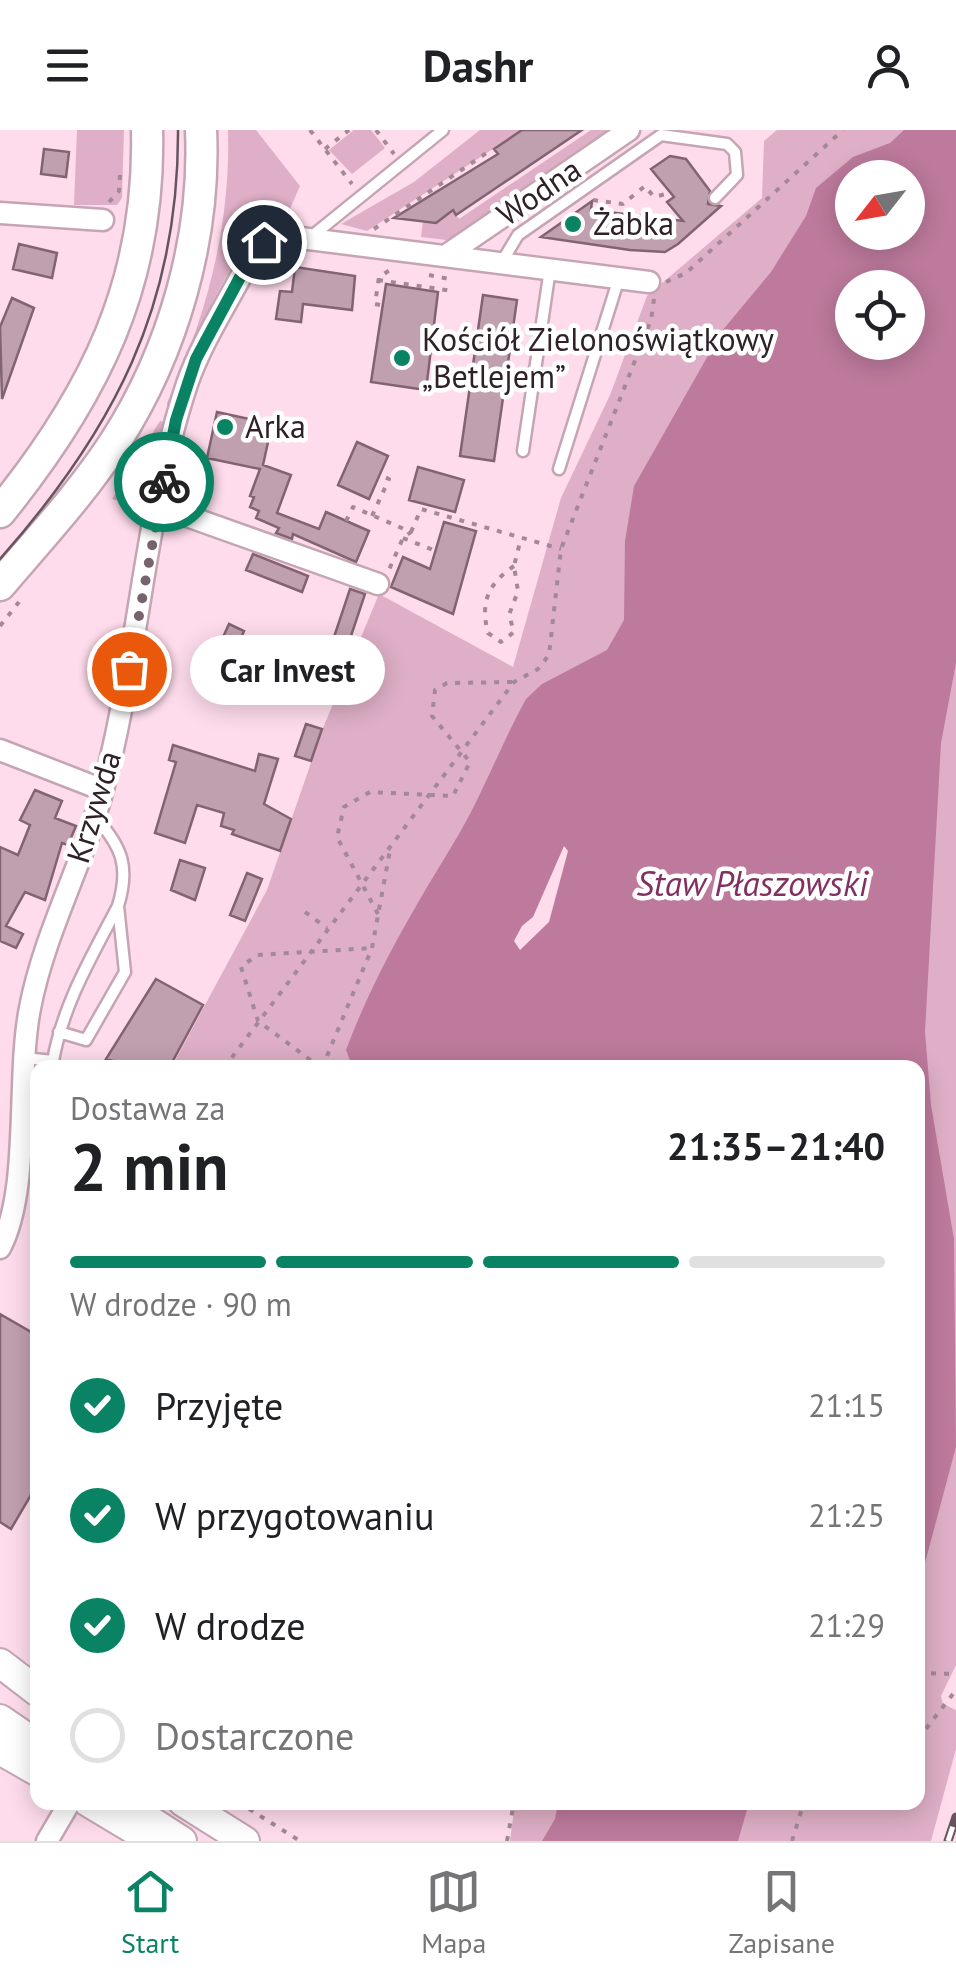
<!DOCTYPE html>
<html lang="pl">
<meta charset="utf-8">
<style>
body{margin:0;font-family:"PT Sans",sans-serif;background:#f2f2f2;color:#202124;height:100vh;display:flex;flex-direction:column;font-size:38px;white-space:nowrap}
*{box-sizing:border-box;margin:0}
p{font-size:32px;color:#757577}
.icon{flex:none;width:55px;height:55px;fill:none;stroke:currentColor;stroke-width:2;stroke-linecap:round;stroke-linejoin:round}
.map{position:relative;flex:1;overflow:hidden}
.panel{position:absolute;left:30px;top:930px;width:895px;height:750px;display:flex;flex-direction:column;background:#fff;border-radius:20px;box-shadow:0 5px 25px #0003}
.panel>*{flex:none}
.needle{width:65px;rotate:239deg}
.fabs{position:absolute;left:835px;top:30px;display:grid;gap:20px}
.fabs a{display:grid;place-items:center;width:90px;height:90px;border-radius:50%;background:#fff;box-shadow:0 5px 25px #0003;font-size:50px}
.pin{position:absolute;display:grid;place-items:center;width:85px;height:85px;color:#fff;margin:-42px;border:5px solid #fff;border-radius:50%;box-shadow:0 2px 10px #0007}
.courier{position:absolute;display:grid;place-items:center;width:100px;height:100px;margin:-50px;border:8px solid #0a8364;border-radius:50%;background:#fff;color:#222;box-shadow:0 2px 12px #0007}
.bubble{position:absolute;height:70px;border-radius:35px;background:#fff;box-shadow:0 5px 25px #0003;font-size:32px;font-weight:800;line-height:70px;text-align:center}
.headline em{font-style:normal;font-weight:800}
.headline div{display:flex;flex-direction:column-reverse}
.headline{display:flex;align-items:center;justify-content:space-between;height:170px;padding:0 40px}
h1{font-size:65px;font-weight:800;line-height:75px}
.bar{display:grid;grid-template-columns:repeat(4,1fr);gap:15px 10px;align-content:center;height:120px;padding:0 40px}
.bar i{height:12px;border-radius:8px;background:#e0e0e0}
.bar .selected{background:#0a8364}
.bar p{grid-column:span 4}
ol{padding:0 40px;list-style:none}
li{display:flex;align-items:center;gap:30px;height:110px}
li p{margin-inline-start:auto}
li .icon{padding:10px;border-radius:50%;background:#0a8364;color:#fff;stroke-width:4}
li:last-child{color:#757577}
li i{width:55px;height:55px;border:5px solid #e0e0e0;border-radius:50%}
header{display:flex;justify-content:space-between;align-items:center;height:130px;padding:0 40px;background:#fff;font-size:45px;font-weight:800}
.tab-bar{display:flex;justify-content:space-around;align-items:center;height:140px;border-top:2px solid #e0e0e0;background:#fff;font-size:28px;color:#757577}
.tab-bar a{display:grid;justify-items:center;gap:5px}
.tab-bar .selected{color:#0a8364}
.map>svg:first-child{display:block}
.green{fill:#deafc6}
.water{fill:#bd7a9c;fill-rule:evenodd}
.building{fill:#c0a0af;stroke:#816372;stroke-width:2.5}
.lines{fill:none;stroke-linecap:round;stroke-linejoin:round}
.service-casing{stroke:#c5a5b4;stroke-width:15}
.minor-casing{stroke:#c5a5b4;stroke-width:25}
.secondary-casing{stroke:#c5a5b4;stroke-width:32}
.primary-casing{stroke:#c5a5b4;stroke-width:35}
.path{stroke:#a28995;stroke-width:4;stroke-dasharray:5 8;stroke-linecap:butt}
.service{stroke:#fff;stroke-width:10}
.minor{stroke:#fff;stroke-width:20}
.secondary{stroke:#fff;stroke-width:28}
.primary{stroke:#fff;stroke-width:30}
.tram{stroke:#67555e;stroke-width:2.5}
.rail-casing{stroke:#67555e;stroke-width:9}
.rail{stroke:#fff;stroke-width:5;stroke-dasharray:15;stroke-linecap:butt}
.done{stroke:#77636d;stroke-width:10;stroke-dasharray:0 18}
.route{stroke:#0a8364;stroke-width:12}
.poi-dot{fill:#0a8364;stroke:#fff;stroke-width:4}
.labels{text-anchor:middle;stroke-width:9;stroke-linejoin:round;paint-order:stroke}
.street-label{font-size:32px;fill:#2e2228;stroke:#fff}
.poi-label{font-size:32px;fill:#2e2228;stroke:#fff;text-anchor:start}
.water-label{font-size:35px;font-style:italic;fill:#81305f;stroke:#fff}
</style>
<header><svg class="icon" aria-label="menu" viewBox="0 0 24 24"><path d="M4 6h16M4 12h16M4 18h16"/></svg>Dashr<svg class="icon" aria-label="person" viewBox="0 0 24 24"><circle cx="12" cy="8" r="4"/><path d="M4 21q1-7 8-7t8 7"/></svg></header>
<div class="map">
<svg width="956" height="1711" viewBox="0 0 956 1711">
<rect width="100%" height="100%" fill="#fedcec"/>
<path class="green" d="M 77,0 L 124,0 L 122,68 L 117,75 L 74,75 Z
M 228,0 L 256,0 L 300,56 L 282,97 C 227,105 187,233 169,281 L 167,273 C 206,187 231,96 228,0 Z
M 354,0 L 371,0 L 385,18 L 352,44 L 329,20 Z
M 480,0 L 522,0 L 367,101 L 341,94 L 414,52 Z
M 591,0 L 619,0 L 455,111 L 421,107 L 423,91 L 406,89 L 402,83 L 438,59 L 459,89 Z
M 777,0 L 953,0 L 956,7 L 908,48 L 852,48 L 601,555 L 467,926 L 474,937 L 171,938 L 267,760 L 323,598 L 379,464 L 513,537 L 561,368 L 610,265 L 647,166 L 762,68 L 764,11 Z
M 160,291 L 166,292 L 145,379 L 112,369 Z
M 956,455 L 956,1535 L 941,1566 L 943,1574 L 956,1580 L 956,1619 L 931,1711 L 720,1711 L 749,1673 L 918,1672 L 918,938 L 932,635 Z
M 515,1673 L 609,1673 L 606,1711 L 510,1711 Z"/>
<path class="water" d="M 904,0 L 956,0 L 956,533 L 941,613 L 925,902 L 931,975 L 954,1109 L 956,1317 L 918,1459 L 918,938 L 353,938 L 346,920 C 373,847 413,780 453,714 C 481,669 500,616 526,569 L 542,554 L 607,520 L 624,490 L 625,411 L 634,356 L 722,201 L 771,142 L 806,86 L 816,58 L 853,27 L 890,13 ZM 852,48 L 908,48 L 908,102 L 852,102 ZM 852,158 L 908,158 L 908,212 L 852,212 ZM 564,716 L 568,721 L 549,792 L 520,820 L 514,811 L 522,796 L 533,787 Z
M 558,1673 L 558,1672 L 749,1673 L 738,1711 L 542,1711 L 555,1689 Z"/>
<path class="building" d="M 522,0 L 582,0 L 456,85 L 453,80 L 436,93 L 394,88 L 498,24 L 494,19 Z
M 44,19 L 69,22 L 66,47 L 41,44 Z
M 670,26 L 686,29 L 710,61 L 708,74 L 721,76 L 678,114 L 665,122 L 630,120 L 541,107 L 592,71 L 591,80 L 683,91 L 667,72 L 674,67 L 651,39 Z
M 19,114 L 57,123 L 52,148 L 13,139 Z
M 295,137 L 355,146 L 352,180 L 303,174 L 301,192 L 276,189 L 280,161 L 292,162 Z
M 386,154 L 438,162 L 426,260 L 371,252 Z
M 483,165 L 517,170 L 494,331 L 460,326 Z
M 12,168 L 34,178 L 2,269 L 0,197 Z
M 217,282 L 272,294 L 263,335 L 291,345 L 277,383 L 319,399 L 326,382 L 369,401 L 356,432 L 293,404 L 292,409 L 276,403 L 279,398 L 256,388 L 259,381 L 250,377 L 254,367 L 250,366 L 260,339 L 207,328 Z
M 357,312 L 388,326 L 369,369 L 338,355 Z
M 418,337 L 464,350 L 455,382 L 409,370 Z
M 444,392 L 476,401 L 453,484 L 391,457 L 403,427 L 430,439 Z
M 253,424 L 308,446 L 302,462 L 246,440 Z
M 350,459 L 365,464 L 347,518 L 332,513 Z
M 229,494 L 244,501 L 230,532 L 215,525 Z
M 306,594 L 322,599 L 311,631 L 295,626 Z
M 173,615 L 255,641 L 259,624 L 278,629 L 264,674 L 291,689 L 280,721 L 232,704 L 234,700 L 221,696 L 224,683 L 197,675 L 185,713 L 155,703 L 176,632 L 169,630 Z
M 35,660 L 62,671 L 55,688 L 76,696 L 68,715 L 62,713 L 45,770 L 25,762 L 6,796 L 23,804 L 16,818 L 0,811 L 0,717 L 18,725 L 30,695 L 20,690 Z
M 180,730 L 205,738 L 195,770 L 171,760 Z
M 247,743 L 262,749 L 245,791 L 230,785 Z
M 156,849 L 203,875 L 169,938 L 136,938 L 106,929 Z
M 0,1184 L 38,1206 L 38,1353 L 11,1399 L 0,1392 Z"/>
<g class="lines">
<g class="service-casing">
<path id="service" d="M 312,106 L 443,0
M 503,130 L 518,105 L 661,5 L 727,14 L 735,22 L 737,45 L 715,68
M 523,321 L 550,139
M 559,339 L 619,148
M 96,688 C 122,717 130,737 118,776
M 24,928 L 53,931 C 63,874 92,826 118,776 L 125,842 L 86,910 L 59,902"/>
</g>
<g class="minor-casing">
<path id="minor" d="M 0,83 L 103,90
M 448,124 L 629,0
M 159,376 L 378,454
M 0,620 L 103,660
M 0,1118 C 31,1059 16,949 30,878 C 45,799 87,727 106,648 C 139,519 145,380 187,254 C 203,208 231,168 252,125 L 264,112 L 285,106 L 649,152
M 47,1711 L 70,1672"/>
</g>
<g class="secondary-casing">
<path id="secondary" d="M 0,1533 L 38,1562
M 0,1589 L 38,1615
M 0,1620 L 38,1642
M 88,1672 L 153,1711
M 183,1672 L 245,1711
M 140,1684 L 182,1711"/>
</g>
<g class="primary-casing">
<path id="primary" d="M 0,382 C 94,266 151,153 147,0
M 0,455 C 39,409 82,363 115,312 C 173,222 206,108 201,0"/>
</g>
<path class="path" d="M 310,0 L 352,54
M 376,0 L 394,24
M 325,19 L 349,0
M 593,70 L 623,74 L 645,56 L 654,67 L 670,63
M 109,72 L 119,61 L 120,45
M 374,99 L 491,20
M 429,145 L 449,149
M 378,150 L 453,161
M 666,152 L 686,143 L 843,0
M 380,175 L 375,174 L 379,147 L 390,140
M 372,386 L 389,349 L 380,345
M 346,391 L 353,377 L 411,402 L 403,408 L 388,442
M 411,402 L 421,379 L 561,419
M 403,408 L 436,421
M 514,436 C 488,454 480,472 488,503 L 501,512 L 514,502 L 509,485 L 518,461 L 514,436 L 521,408
M 0,496 L 19,472
M 305,782 L 327,798
M 378,784 L 337,707 L 344,677 L 370,662 L 453,666 L 470,632 L 432,586 L 435,560 L 447,553 L 514,552
M 224,938 L 514,552 L 538,539 L 549,525 L 561,419 L 651,190 L 654,169
M 321,938 L 258,891 L 241,837 L 257,825 L 372,818
M 322,938 L 372,818 L 390,720
M 918,1543 L 956,1544
M 918,1609 L 956,1560
M 238,1672 L 300,1711
M 507,1711 L 514,1672
M 792,1711 L 804,1672"/>
<use href="#service" class="service"/>
<use href="#minor" class="minor"/>
<use href="#secondary" class="secondary"/>
<use href="#primary" class="primary"/>
<path class="tram" d="M 0,429 C 114,300 179,175 178,0"/>
<g class="rail-casing">
<path id="rail" d="M 948,1711 L 956,1687"/>
</g>
<use href="#rail" class="rail"/>
</g>
<g class="lines">
<path class="done" d="M 129,539 L 164,352"/>
<path class="route" d="M 164,352 L 176,290 L 196,229 L 252,125 L 264,112"/>
</g>
<g class="poi-dot">
<circle cx="573" cy="94" r="10"/>
<circle cx="402" cy="228" r="10"/>
<circle cx="225" cy="297" r="10"/>
</g>
<g class="labels">
<g class="street-label">
<text transform="translate(539 62) rotate(-34)" y="11">Wodna</text>
<text transform="translate(94 677) rotate(-73)" y="11">Krzywda</text>
</g>
<g class="poi-label">
<text x="593" y="105">Żabka</text>
<text x="422" y="221">Kościół Zielonoświątkowy<tspan x="422" dy="37">„Betlejem”</tspan></text>
<text x="245" y="308">Arka</text>
</g>
<g class="water-label">
<text x="752" y="766">Staw Płaszowski</text>
</g>
</g>
</svg>
<div class="fabs">
<a><svg class="needle" viewBox="-14 -14 28 28"><path d="M0-13l5 13h-10z" fill="#e53935"/><path d="M0 13l5-13h-10z" fill="#757577"/></svg></a>
<a><svg class="icon" aria-label="locate" viewBox="0 0 24 24"><circle cx="12" cy="12" r="6"/><path d="M12 2v4M12 18v4M2 12h4M18 12h4"/></svg></a>
</div>
<div class="pin" style="left:129px;top:539px;background:#ea580c"><svg class="icon" aria-label="bag" viewBox="0 0 24 24"><path d="M5 8h14l-1 12H6zM9 8a3 3 0 0 1 6 0"/></svg></div>
<div class="pin" style="left:264px;top:112px;background:#1f2937"><svg class="icon" aria-label="home" viewBox="0 0 24 24"><path d="M3 11l9-7 9 7M6 9v11h12V9"/></svg></div>
<div class="courier" style="left:164px;top:352px"><svg class="icon" aria-label="bike" viewBox="0 0 24 24"><circle cx="6" cy="16" r="4"/><circle cx="18" cy="16" r="4"/><path d="M6 16l4-8h5l3 8M10 8l3 8H6M13 5h3"/></svg></div>
<div class="bubble" style="left:190px;top:505px;width:195px">Car Invest</div>
<section class="panel">
<div class="headline"><div><h1>2 min</h1><p>Dostawa za</p></div><em>21:35–21:40</em></div>
<div class="bar"><i class="selected"></i><i class="selected"></i><i class="selected"></i><i></i><p>W drodze · 90 m</p></div>
<ol>
<li><svg class="icon" aria-label="check" viewBox="0 0 24 24"><path d="M5 12l5 5 9-10"/></svg>Przyjęte<p>21:15</p></li>
<li><svg class="icon" aria-label="check" viewBox="0 0 24 24"><path d="M5 12l5 5 9-10"/></svg>W przygotowaniu<p>21:25</p></li>
<li><svg class="icon" aria-label="check" viewBox="0 0 24 24"><path d="M5 12l5 5 9-10"/></svg>W drodze<p>21:29</p></li>
<li><i></i>Dostarczone</li>
</ol>
</section>
</div>
<nav class="tab-bar">
<a class="selected"><svg class="icon" aria-label="home" viewBox="0 0 24 24"><path d="M3 11l9-7 9 7M6 9v11h12V9"/></svg>Start</a>
<a><svg class="icon" aria-label="map" viewBox="0 0 24 24"><path d="M3 6l6-2 6 2 6-2v14l-6 2-6-2-6 2zM9 4v14M15 6v14"/></svg>Mapa</a>
<a><svg class="icon" aria-label="saved" viewBox="0 0 24 24"><path d="M7 4h10v16l-5-4-5 4z"/></svg>Zapisane</a>
</nav>
